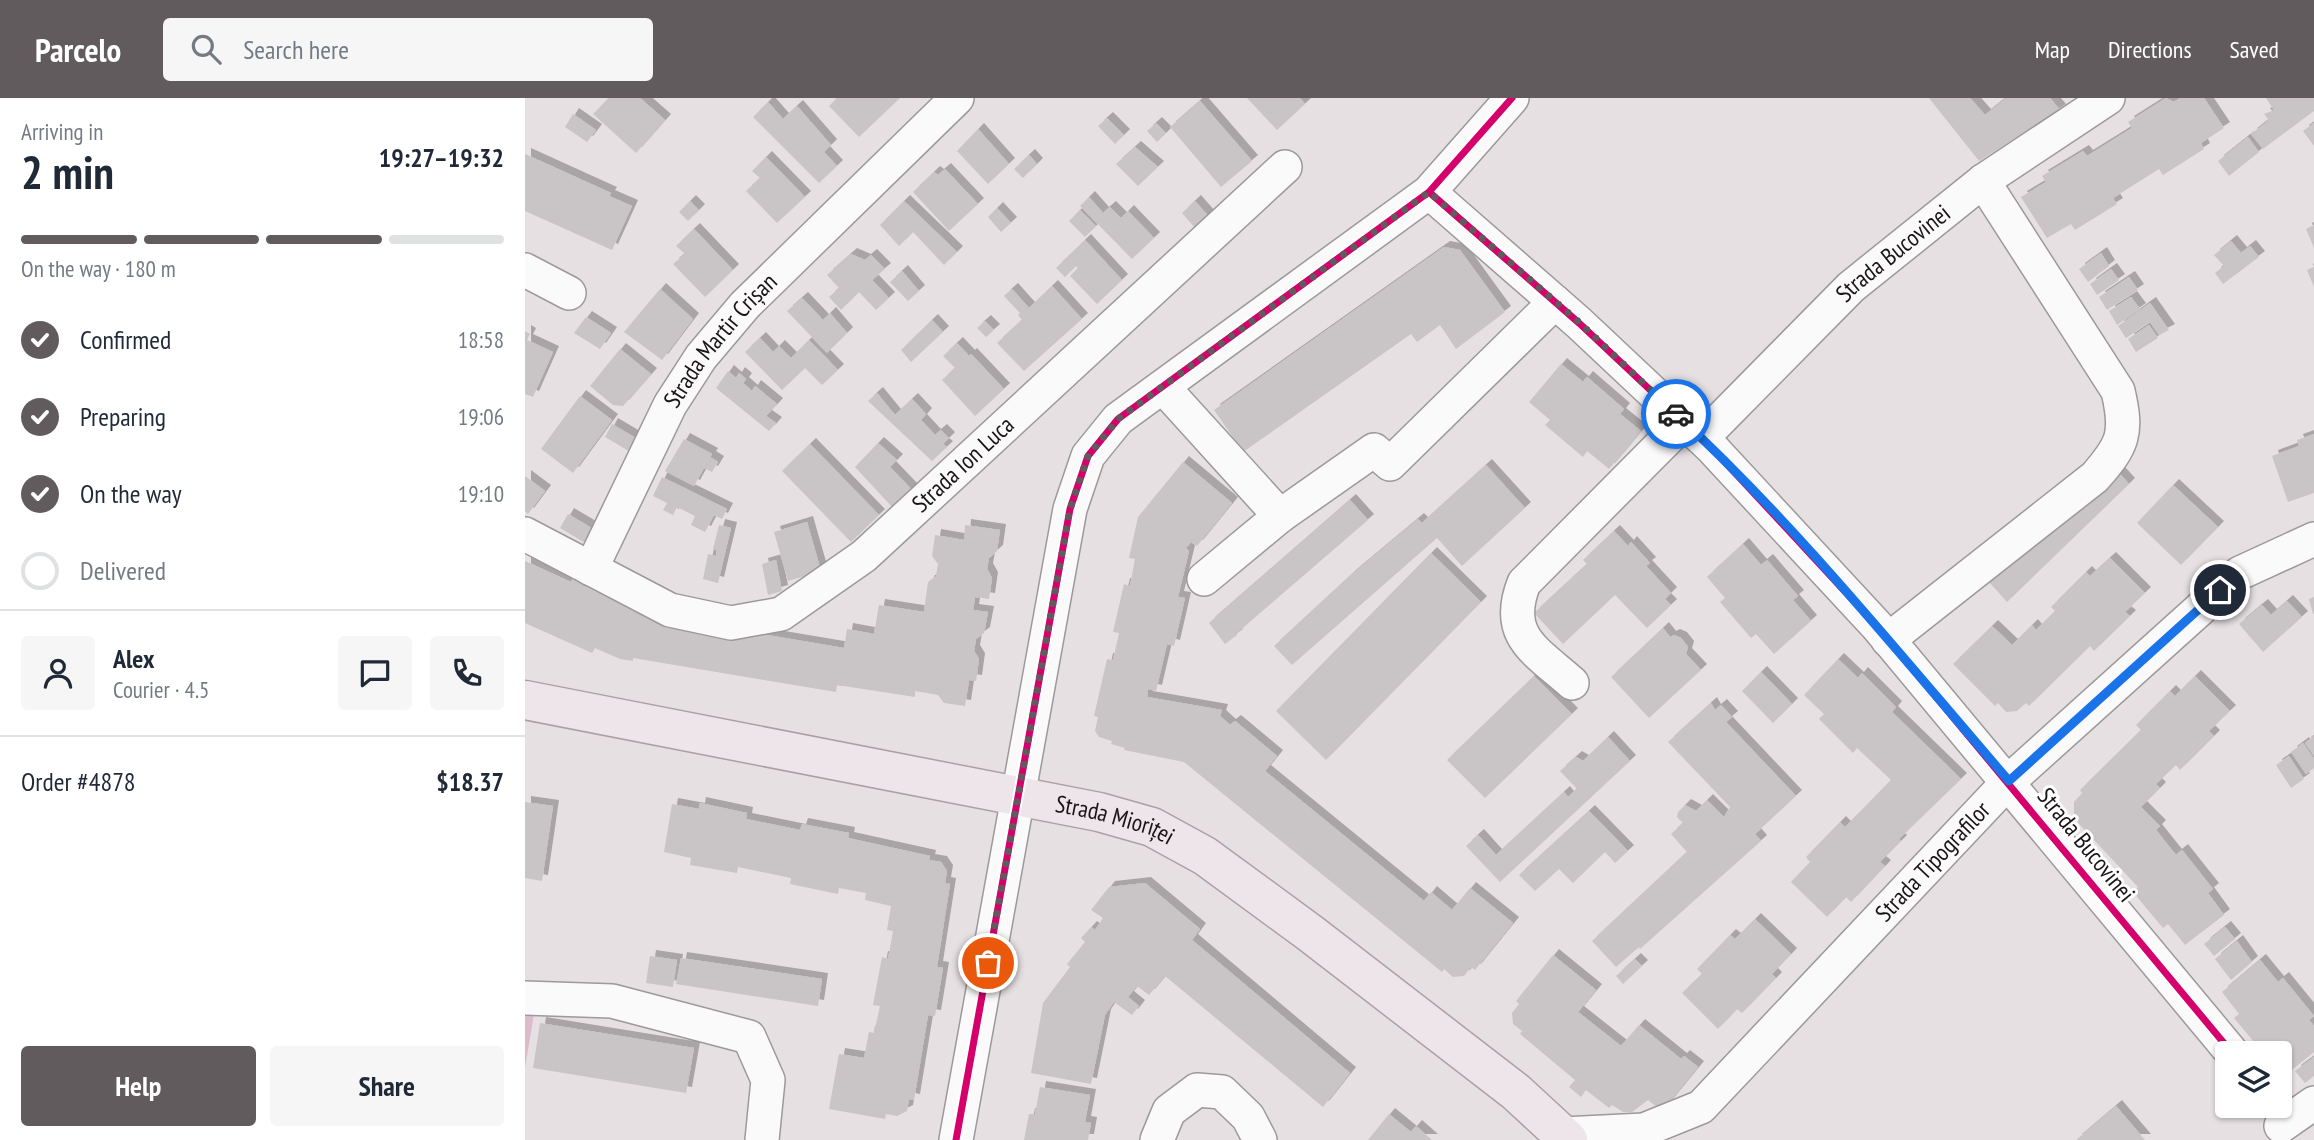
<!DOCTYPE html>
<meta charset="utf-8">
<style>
body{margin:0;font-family:"PT Sans Narrow",sans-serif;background:#f6f6f7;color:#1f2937;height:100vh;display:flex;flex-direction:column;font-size:26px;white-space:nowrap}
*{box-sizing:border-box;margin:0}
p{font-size:23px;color:#747a83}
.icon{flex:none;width:38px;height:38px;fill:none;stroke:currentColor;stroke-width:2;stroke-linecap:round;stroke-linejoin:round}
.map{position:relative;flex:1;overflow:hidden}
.drawer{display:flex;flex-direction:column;background:#fff;width:525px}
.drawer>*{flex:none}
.controls{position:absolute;left:1690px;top:943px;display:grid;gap:14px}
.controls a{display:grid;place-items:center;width:77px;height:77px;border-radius:7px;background:#fff;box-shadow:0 2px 5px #0004;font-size:35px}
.pin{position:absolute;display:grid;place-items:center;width:60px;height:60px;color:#fff;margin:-30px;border:4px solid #fff;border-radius:50%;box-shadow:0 2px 7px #0007}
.courier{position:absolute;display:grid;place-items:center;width:70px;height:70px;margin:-35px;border:5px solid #1a73e8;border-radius:50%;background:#fff;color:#222;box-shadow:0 2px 9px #0007}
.head em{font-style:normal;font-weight:700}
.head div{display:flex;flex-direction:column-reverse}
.head{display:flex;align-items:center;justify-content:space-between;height:119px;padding:0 21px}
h1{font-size:46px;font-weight:700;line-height:52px}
.bar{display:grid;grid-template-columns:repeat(4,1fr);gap:10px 7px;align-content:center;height:84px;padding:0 21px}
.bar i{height:9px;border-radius:5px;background:#e0e1e3}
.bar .on{background:#615b5e}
.bar p{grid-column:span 4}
.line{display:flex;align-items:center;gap:18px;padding:0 21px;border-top:2px solid #e0e1e3}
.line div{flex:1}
.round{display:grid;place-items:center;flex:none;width:74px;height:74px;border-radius:7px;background:#f6f6f7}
ol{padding:0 21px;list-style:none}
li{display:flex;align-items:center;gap:21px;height:77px}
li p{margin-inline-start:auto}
li .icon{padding:7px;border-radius:50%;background:#615b5e;color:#fff;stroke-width:4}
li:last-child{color:#747a83}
li i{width:38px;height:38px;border:4px solid #e0e1e3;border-radius:50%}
.primary-button{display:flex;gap:14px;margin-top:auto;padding:14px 21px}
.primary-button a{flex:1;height:80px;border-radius:7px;background:#615b5e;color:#fff;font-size:28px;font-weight:700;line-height:80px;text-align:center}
.primary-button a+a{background:#f6f6f7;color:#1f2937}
header{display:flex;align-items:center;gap:42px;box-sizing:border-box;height:98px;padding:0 35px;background:#615b5e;color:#fff}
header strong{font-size:33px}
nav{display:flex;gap:38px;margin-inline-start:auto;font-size:24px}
.search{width:490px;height:63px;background:#f6f6f7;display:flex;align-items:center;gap:18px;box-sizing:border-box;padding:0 24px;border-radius:7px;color:#747a83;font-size:26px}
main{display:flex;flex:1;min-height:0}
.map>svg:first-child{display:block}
.green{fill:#dcbcca}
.building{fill:#c9c4c6;filter:url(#shadow)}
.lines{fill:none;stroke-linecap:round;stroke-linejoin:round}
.minor-casing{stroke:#9d989a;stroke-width:36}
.major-casing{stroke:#ae9fa6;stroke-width:41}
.minor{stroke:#fbfafb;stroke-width:33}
.major{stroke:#ede5e9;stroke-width:38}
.cycleway-casing{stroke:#fff;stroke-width:11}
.cycleway{stroke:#d6006c;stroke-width:7}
.done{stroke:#615b5e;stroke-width:7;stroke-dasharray:0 12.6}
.route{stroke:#1a73e8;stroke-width:9}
.labels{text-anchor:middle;stroke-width:6;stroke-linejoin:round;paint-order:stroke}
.street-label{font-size:24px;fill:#191416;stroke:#fff}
</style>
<header>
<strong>Parcelo</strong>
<div class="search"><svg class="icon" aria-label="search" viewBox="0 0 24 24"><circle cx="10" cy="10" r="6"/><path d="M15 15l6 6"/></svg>Search here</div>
<nav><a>Map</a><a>Directions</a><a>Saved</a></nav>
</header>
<main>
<section class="drawer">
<div class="head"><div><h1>2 min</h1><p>Arriving in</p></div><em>19:27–19:32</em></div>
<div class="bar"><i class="on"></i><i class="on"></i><i class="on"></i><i></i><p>On the way · 180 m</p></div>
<ol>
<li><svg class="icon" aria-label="check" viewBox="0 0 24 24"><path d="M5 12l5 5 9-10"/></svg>Confirmed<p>18:58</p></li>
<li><svg class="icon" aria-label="check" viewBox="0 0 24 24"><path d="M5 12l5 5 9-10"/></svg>Preparing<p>19:06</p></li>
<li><svg class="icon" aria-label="check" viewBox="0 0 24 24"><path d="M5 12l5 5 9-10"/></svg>On the way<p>19:10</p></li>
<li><i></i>Delivered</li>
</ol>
<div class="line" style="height:126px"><a class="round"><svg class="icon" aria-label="person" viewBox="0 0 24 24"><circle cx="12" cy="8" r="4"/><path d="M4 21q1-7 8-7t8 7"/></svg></a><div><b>Alex</b><p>Courier · 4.5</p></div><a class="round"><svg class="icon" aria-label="chat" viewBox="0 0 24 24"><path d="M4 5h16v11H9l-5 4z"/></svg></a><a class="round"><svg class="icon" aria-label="phone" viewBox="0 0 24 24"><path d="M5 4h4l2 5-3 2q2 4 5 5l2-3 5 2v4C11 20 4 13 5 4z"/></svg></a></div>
<div class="line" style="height:91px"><div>Order #4878</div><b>$18.37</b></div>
<div class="primary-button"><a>Help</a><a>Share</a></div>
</section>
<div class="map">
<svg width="1789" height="1042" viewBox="0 0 1789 1042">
<defs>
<filter id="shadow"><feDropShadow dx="6" dy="-6" stdDeviation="0" flood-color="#0004"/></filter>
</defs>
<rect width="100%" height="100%" fill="#e6e0e3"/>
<path class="green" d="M 0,904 L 9,916 L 0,970 Z"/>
<path class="building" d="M 84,0 L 115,0 L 140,22 L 111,55 L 68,16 Z
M 312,0 L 375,0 L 334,39 L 304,8 Z
M 722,0 L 775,0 L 780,6 L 752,32 Z
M 1404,0 L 1445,0 L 1460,17 L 1481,0 L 1525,0 L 1535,12 L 1454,63 Z
M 1641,0 L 1649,4 L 1655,0 L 1679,0 L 1699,30 L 1676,45 L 1679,51 L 1638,77 L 1634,71 L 1588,100 L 1592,106 L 1550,132 L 1546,126 L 1522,140 L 1496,99 L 1521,84 L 1517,78 L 1558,53 L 1562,58 L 1607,30 L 1603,24 Z
M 1741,0 L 1789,0 L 1789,13 L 1738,51 L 1726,36 L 1744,22 L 1739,16 L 1749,12 Z
M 675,3 L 727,63 L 696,89 L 645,29 Z
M 243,4 L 258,21 L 272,8 L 306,47 L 299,54 L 312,68 L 294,85 L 228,19 Z
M 48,16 L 71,32 L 62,44 L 40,29 Z
M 582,20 L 599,37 L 590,46 L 573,28 Z
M 631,25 L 641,35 L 632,44 L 622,33 Z
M 1789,25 L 1789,48 L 1778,33 Z
M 453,31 L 484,66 L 463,86 L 432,53 Z
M 1723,39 L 1734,54 L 1704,78 L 1693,63 Z
M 610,49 L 633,69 L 613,88 L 591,66 Z
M 0,56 L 86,95 L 84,98 L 107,108 L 87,152 L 0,113 Z
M 504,57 L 512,66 L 498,80 L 489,71 Z
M 241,59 L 280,99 L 252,125 L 221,93 L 235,80 L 227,73 Z
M 420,71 L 453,106 L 424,133 L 388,94 L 409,74 L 413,77 Z
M 564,99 L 578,115 L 585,109 L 596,120 L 603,113 L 629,140 L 607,161 L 555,108 Z
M 165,103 L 174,112 L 163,123 L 154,114 Z
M 379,103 L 432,154 L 419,167 L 388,134 L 374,148 L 355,127 Z
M 670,103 L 684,119 L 671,131 L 657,115 Z
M 472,110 L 486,125 L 476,134 L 463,119 Z
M 555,112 L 571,128 L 560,139 L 544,123 Z
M 1789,127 L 1789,150 L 1781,131 Z
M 169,131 L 208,172 L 180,199 L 148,166 L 160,156 L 151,148 Z
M 560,142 L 597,182 L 572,206 L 545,178 L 553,170 L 551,168 L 540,179 L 531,170 Z
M 1706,143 L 1716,155 L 1725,148 L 1734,159 L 1698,186 L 1690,175 L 1699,168 L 1689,157 Z
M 919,149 L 935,152 L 980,214 L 931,251 L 915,227 L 892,244 L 886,236 L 718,354 L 689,312 Z
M 1576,155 L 1584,168 L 1563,184 L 1554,171 Z
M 326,156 L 340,162 L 346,157 L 360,171 L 347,182 L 364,200 L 351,212 L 334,194 L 316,212 L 304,199 L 314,190 L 302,177 Z
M 1789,169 L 1789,189 L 1782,172 Z
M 1586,171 L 1594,182 L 1572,197 L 1565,186 Z
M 377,173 L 394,193 L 383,203 L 365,184 Z
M 1604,179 L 1613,192 L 1582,212 L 1574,199 Z
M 527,188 L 557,221 L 499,273 L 472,245 L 497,222 L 493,217 L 495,215 L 479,198 L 487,191 L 504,210 Z
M 135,191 L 168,221 L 137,262 L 99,234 Z
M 1606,199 L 1615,211 L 1592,227 L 1584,213 Z
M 277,200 L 298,222 L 305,215 L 322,235 L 302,255 L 262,213 Z
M 1625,205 L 1644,232 L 1634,237 L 1625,224 L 1601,240 L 1593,228 Z
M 61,219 L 86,235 L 75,251 L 49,235 Z
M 407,222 L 418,234 L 386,264 L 376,252 Z
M 460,223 L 469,232 L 461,239 L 452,230 Z
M 1624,227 L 1633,240 L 1611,254 L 1603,241 Z
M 0,233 L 5,236 L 2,242 L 28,254 L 8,299 L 0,296 Z
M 235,240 L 248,254 L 254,248 L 266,260 L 284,242 L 313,272 L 297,287 L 280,270 L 257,292 L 220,254 Z
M 432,245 L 444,258 L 446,256 L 479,291 L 450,318 L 417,282 L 430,270 L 418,258 Z
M 95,251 L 126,276 L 98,308 L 88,307 L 65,288 Z
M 1036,266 L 1058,284 L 1062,279 L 1099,311 L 1095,316 L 1116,333 L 1084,371 L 1062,353 L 1058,359 L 1020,327 L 1025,322 L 1004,304 Z
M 203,273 L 211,280 L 214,275 L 221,281 L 218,285 L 227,293 L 230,288 L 252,306 L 241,318 L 251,325 L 244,333 L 191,290 Z
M 352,295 L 370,317 L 387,301 L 401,316 L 396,322 L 410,337 L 416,332 L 424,340 L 418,346 L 422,349 L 407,363 L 343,303 Z
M 55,298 L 87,322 L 48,375 L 16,351 Z
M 87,326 L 114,342 L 107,355 L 80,339 Z
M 1789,336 L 1789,395 L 1763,404 L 1747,358 L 1774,348 L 1772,342 Z
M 159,341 L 187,356 L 185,359 L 193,364 L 187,374 L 179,370 L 169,388 L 140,373 Z
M 353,345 L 372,362 L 365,369 L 388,393 L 368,410 L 330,369 Z
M 285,346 L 354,417 L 326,444 L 257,373 Z
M 658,364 L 707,405 L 672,448 L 666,444 L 661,450 L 664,453 L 653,499 L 660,500 L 649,548 L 642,546 L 631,593 L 623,591 L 622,599 L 697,612 L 695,618 L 705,627 L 710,623 L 752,658 L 740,673 L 899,803 L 906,794 L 927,812 L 945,790 L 988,825 L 950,872 L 946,869 L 939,878 L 928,879 L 919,871 L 917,874 L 659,664 L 599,652 L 600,650 L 586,646 L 587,643 L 574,639 L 570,633 L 573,619 L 569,618 L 582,561 L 588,562 L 594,535 L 588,534 L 599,486 L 605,488 L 610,461 L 604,460 L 613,419 Z
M 1586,366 L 1604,386 L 1482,504 L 1464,484 Z
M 961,367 L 1000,410 L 937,468 L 912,440 L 767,567 L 749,548 L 826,477 L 893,421 L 897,425 Z
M 0,378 L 20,393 L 3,416 L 0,413 Z
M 137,379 L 202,411 L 197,421 L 189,417 L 180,434 L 166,427 L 170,418 L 152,409 L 148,417 L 138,412 L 142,405 L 128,398 Z
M 1648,387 L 1693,429 L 1656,467 L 1612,425 Z
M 825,402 L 843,422 L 712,535 L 706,528 L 712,537 L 700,546 L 684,525 Z
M 43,416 L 70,432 L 62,446 L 35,430 Z
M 282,424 L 296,473 L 263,483 L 249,434 Z
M 194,427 L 206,430 L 193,485 L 178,481 L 183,456 L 191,458 L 191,452 L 188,451 Z
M 440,427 L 475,432 L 472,453 L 464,460 L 462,471 L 467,480 L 464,501 L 450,499 L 448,512 L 463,514 L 459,535 L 451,541 L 449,553 L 454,561 L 451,583 L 444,582 L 440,608 L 419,605 L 413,597 L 390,593 L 390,599 L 312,587 L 311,594 L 108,560 L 108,563 L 95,561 L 70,550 L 67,555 L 0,525 L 0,463 L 46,484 L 49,478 L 93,498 L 91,504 L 116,516 L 319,550 L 322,531 L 349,536 L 354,507 L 399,514 L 403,484 L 411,478 L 413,466 L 407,458 L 410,437 L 439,442 Z
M 1089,433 L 1103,448 L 1106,444 L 1125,465 L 1121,468 L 1146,495 L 1140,501 L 1146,507 L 1122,530 L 1090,497 L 1038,546 L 1009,515 L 1062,466 L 1058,462 Z
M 1218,446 L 1236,467 L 1242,462 L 1273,498 L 1268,502 L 1286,523 L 1249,556 L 1231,536 L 1226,540 L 1195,504 L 1200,500 L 1182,479 Z
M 906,455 L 956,504 L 801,662 L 751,613 Z
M 1585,460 L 1620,495 L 1600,514 L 1605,518 L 1569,553 L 1565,548 L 1504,608 L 1501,605 L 1492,613 L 1481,614 L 1473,605 L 1470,608 L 1428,566 L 1467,528 L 1487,547 L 1507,527 L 1511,532 L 1530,513 L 1526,509 L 1561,474 L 1565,478 Z
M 251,462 L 257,493 L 243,497 L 237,466 Z
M 1789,499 L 1789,516 L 1788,516 L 1784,501 Z
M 1762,503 L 1777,519 L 1738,554 L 1714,526 L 1737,507 L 1746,517 Z
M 1138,530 L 1145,539 L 1149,537 L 1156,540 L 1163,549 L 1161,556 L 1176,572 L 1124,620 L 1086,579 Z
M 1313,561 L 1333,580 L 1337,575 L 1371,609 L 1367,614 L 1436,681 L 1374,741 L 1376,743 L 1355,764 L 1360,768 L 1326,804 L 1321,799 L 1302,819 L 1266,784 L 1285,764 L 1281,759 L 1315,724 L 1320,729 L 1366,682 L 1332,650 L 1328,655 L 1294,621 L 1299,616 L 1279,597 Z
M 1236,574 L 1267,606 L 1248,625 L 1217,593 Z
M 1009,578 L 1047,616 L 960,700 L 922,662 Z
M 1670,578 L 1705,613 L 1684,633 L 1689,638 L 1655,672 L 1651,667 L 1631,686 L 1635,690 L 1616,709 L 1635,728 L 1631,732 L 1651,757 L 1657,752 L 1688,791 L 1683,795 L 1699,817 L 1660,847 L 1643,826 L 1638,830 L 1607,793 L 1613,789 L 1554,726 L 1549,715 L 1549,704 L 1557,695 L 1555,692 L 1616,632 L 1611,627 L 1645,593 L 1650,598 Z
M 1186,605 L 1190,612 L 1196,607 L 1207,619 L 1201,624 L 1271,698 L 1230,736 L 1236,743 L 1115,851 L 1114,849 L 1091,869 L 1067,843 L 1162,754 L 1146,736 L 1158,725 L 1152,719 L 1153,714 L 1160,707 L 1171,713 L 1182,702 L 1199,719 L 1205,709 L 1143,644 Z
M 1789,638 L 1789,658 L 1780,645 Z
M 1083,639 L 1105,663 L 975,784 L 941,748 L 953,737 L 971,757 L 1039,694 L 1043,699 L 1052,691 L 1035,673 L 1051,659 L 1058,663 Z
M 1778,645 L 1789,661 L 1789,670 L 1781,676 L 1766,654 Z
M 1764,658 L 1779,681 L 1766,690 L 1751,667 Z
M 0,704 L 28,708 L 17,783 L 0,780 Z
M 175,705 L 222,715 L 221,721 L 275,732 L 277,726 L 324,735 L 323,740 L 405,758 L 404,762 L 416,764 L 422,773 L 420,785 L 425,786 L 412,869 L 418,870 L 410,918 L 403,917 L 389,1002 L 384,1001 L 382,1013 L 372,1018 L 361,1016 L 360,1021 L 304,1011 L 314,956 L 339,960 L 344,934 L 349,935 L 355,908 L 348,907 L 357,859 L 363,861 L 368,833 L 362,832 L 366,808 L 340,802 L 341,795 L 314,790 L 313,796 L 265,786 L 266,780 L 213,769 L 212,775 L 165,767 L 166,760 L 139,754 L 147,706 L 174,711 Z
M 1064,713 L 1103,753 L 1090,765 L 1080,754 L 1048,785 L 1034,771 L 1010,793 L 994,777 Z
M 620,785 L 675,831 L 667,842 L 825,975 L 798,1009 L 640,878 L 624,897 L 612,888 L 603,899 L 614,908 L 607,917 L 589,904 L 580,917 L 566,986 L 506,975 L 518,905 L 545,869 L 542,866 L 560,844 L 556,840 L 566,829 L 570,832 L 578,820 L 566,812 L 584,789 Z
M 1230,821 L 1266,856 L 1247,876 L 1251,880 L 1217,915 L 1212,911 L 1193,931 L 1157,895 L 1177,876 L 1172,871 L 1205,837 L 1210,841 Z
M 1700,829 L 1710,841 L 1689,858 L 1679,846 Z
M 1712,843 L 1727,864 L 1706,882 L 1690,861 Z
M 1028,857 L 1071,892 L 1053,914 L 1096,948 L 1114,927 L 1156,961 L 1159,958 L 1173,969 L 1137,1013 L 1123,1002 L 1107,1014 L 1098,1014 L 1087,1007 L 1084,1010 L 1061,992 L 1056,999 L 1044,989 L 1050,982 L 995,936 L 997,933 L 988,926 L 987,915 L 994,906 L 991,903 Z
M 125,858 L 152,862 L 148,889 L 121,885 Z
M 156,860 L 297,881 L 293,908 L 151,886 Z
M 1110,861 L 1117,868 L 1098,886 L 1091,878 Z
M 1735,862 L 1753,884 L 1758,880 L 1789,918 L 1784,922 L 1789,928 L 1789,954 L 1763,975 L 1755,966 L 1755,956 L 1739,956 L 1709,920 L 1714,916 L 1697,894 Z
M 15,925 L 169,950 L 161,995 L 8,970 Z
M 1789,959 L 1789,978 L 1780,985 L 1770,973 Z
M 515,989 L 565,997 L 560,1024 L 566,1025 L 563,1042 L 499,1042 L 504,1016 L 510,1016 Z
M 1591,1008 L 1620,1042 L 1551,1042 Z
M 864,1016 L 886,1034 L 891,1028 L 907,1042 L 843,1042 Z"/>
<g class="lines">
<g class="minor-casing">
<g id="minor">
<path d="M 904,94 L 1054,225 L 1187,350 L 1352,528 L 1708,956"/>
<path d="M 0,172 L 44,195"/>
<path d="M 638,289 L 755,418"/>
<path id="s1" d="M 1177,340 L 1326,189 L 1458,83 L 1583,0"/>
<path id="s2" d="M 0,436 L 145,512 L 206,525 L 256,516 L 339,458 L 760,69"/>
<path id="s3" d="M 66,471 L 145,307 L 176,259 L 220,207 L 432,0"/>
<path d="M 679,481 L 755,418 L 849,352 L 865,366 L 1030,204"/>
<path d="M 1363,542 L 1570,379 C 1598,347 1603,336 1593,293 L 1458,83"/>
<path d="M 1047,585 C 1011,553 978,538 999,485 L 1159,324"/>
<path d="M 0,900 L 87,903 L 224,939 L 243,982 L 237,1042"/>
<path d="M 1756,1028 L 1789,1005"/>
<path id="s4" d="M 1038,1036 L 1119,1032 L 1176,1009 L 1484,683 L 1715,475 L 1789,441"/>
<path d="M 431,1042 L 545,411 L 563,358 L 593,321 L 904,94 L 987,0"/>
<path d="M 632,1042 L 644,1013 L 672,992 L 697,994 L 723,1019 L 735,1042"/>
</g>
</g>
<g class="major-casing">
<g id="major">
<path id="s5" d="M 0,602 L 574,714 L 627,729 L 680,758 L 785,835 L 991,994 L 1043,1042"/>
</g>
</g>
<use href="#minor" class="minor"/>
<use href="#major" class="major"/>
<g class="cycleway-casing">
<path id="cycleway" d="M 904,94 L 1054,225 L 1187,350 L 1352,528 L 1708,956
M 431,1042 L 545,411 L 563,358 L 593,321 L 904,94 L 987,0"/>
</g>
<use href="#cycleway" class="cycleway"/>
</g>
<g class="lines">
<path class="done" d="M 463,865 L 545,411 L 563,358 L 593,321 L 904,94 L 1055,225 L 1151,316"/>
<path class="route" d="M 1151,316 C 1272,428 1376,558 1484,683 L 1695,492"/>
</g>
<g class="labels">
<g class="street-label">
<text dy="8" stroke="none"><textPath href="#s1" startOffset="266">Strada Bucovinei</textPath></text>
<text dy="8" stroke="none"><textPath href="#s3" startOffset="264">Strada Martir Crișan</textPath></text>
<text dy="8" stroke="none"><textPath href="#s2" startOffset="513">Strada Ion Luca</textPath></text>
<text dy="8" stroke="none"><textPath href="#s5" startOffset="602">Strada Mioriței</textPath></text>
<text transform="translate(1561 747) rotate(51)" y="8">Strada Bucovinei</text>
<text dy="8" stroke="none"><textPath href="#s4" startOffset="480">Strada Tipografilor</textPath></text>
</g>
</g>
</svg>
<div class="controls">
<a><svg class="icon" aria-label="layers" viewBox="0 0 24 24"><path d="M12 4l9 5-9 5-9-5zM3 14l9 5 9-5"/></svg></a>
</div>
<div class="pin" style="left:463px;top:865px;background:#ea580c"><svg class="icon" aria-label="bag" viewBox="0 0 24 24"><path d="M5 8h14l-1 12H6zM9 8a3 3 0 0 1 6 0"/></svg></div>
<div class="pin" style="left:1695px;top:492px;background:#1f2937"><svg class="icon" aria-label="home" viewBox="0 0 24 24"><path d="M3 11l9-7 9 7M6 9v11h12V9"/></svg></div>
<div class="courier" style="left:1151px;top:316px"><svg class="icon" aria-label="car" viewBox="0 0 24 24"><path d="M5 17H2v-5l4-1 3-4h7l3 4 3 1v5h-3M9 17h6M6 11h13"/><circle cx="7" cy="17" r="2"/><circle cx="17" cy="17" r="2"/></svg></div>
</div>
</main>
